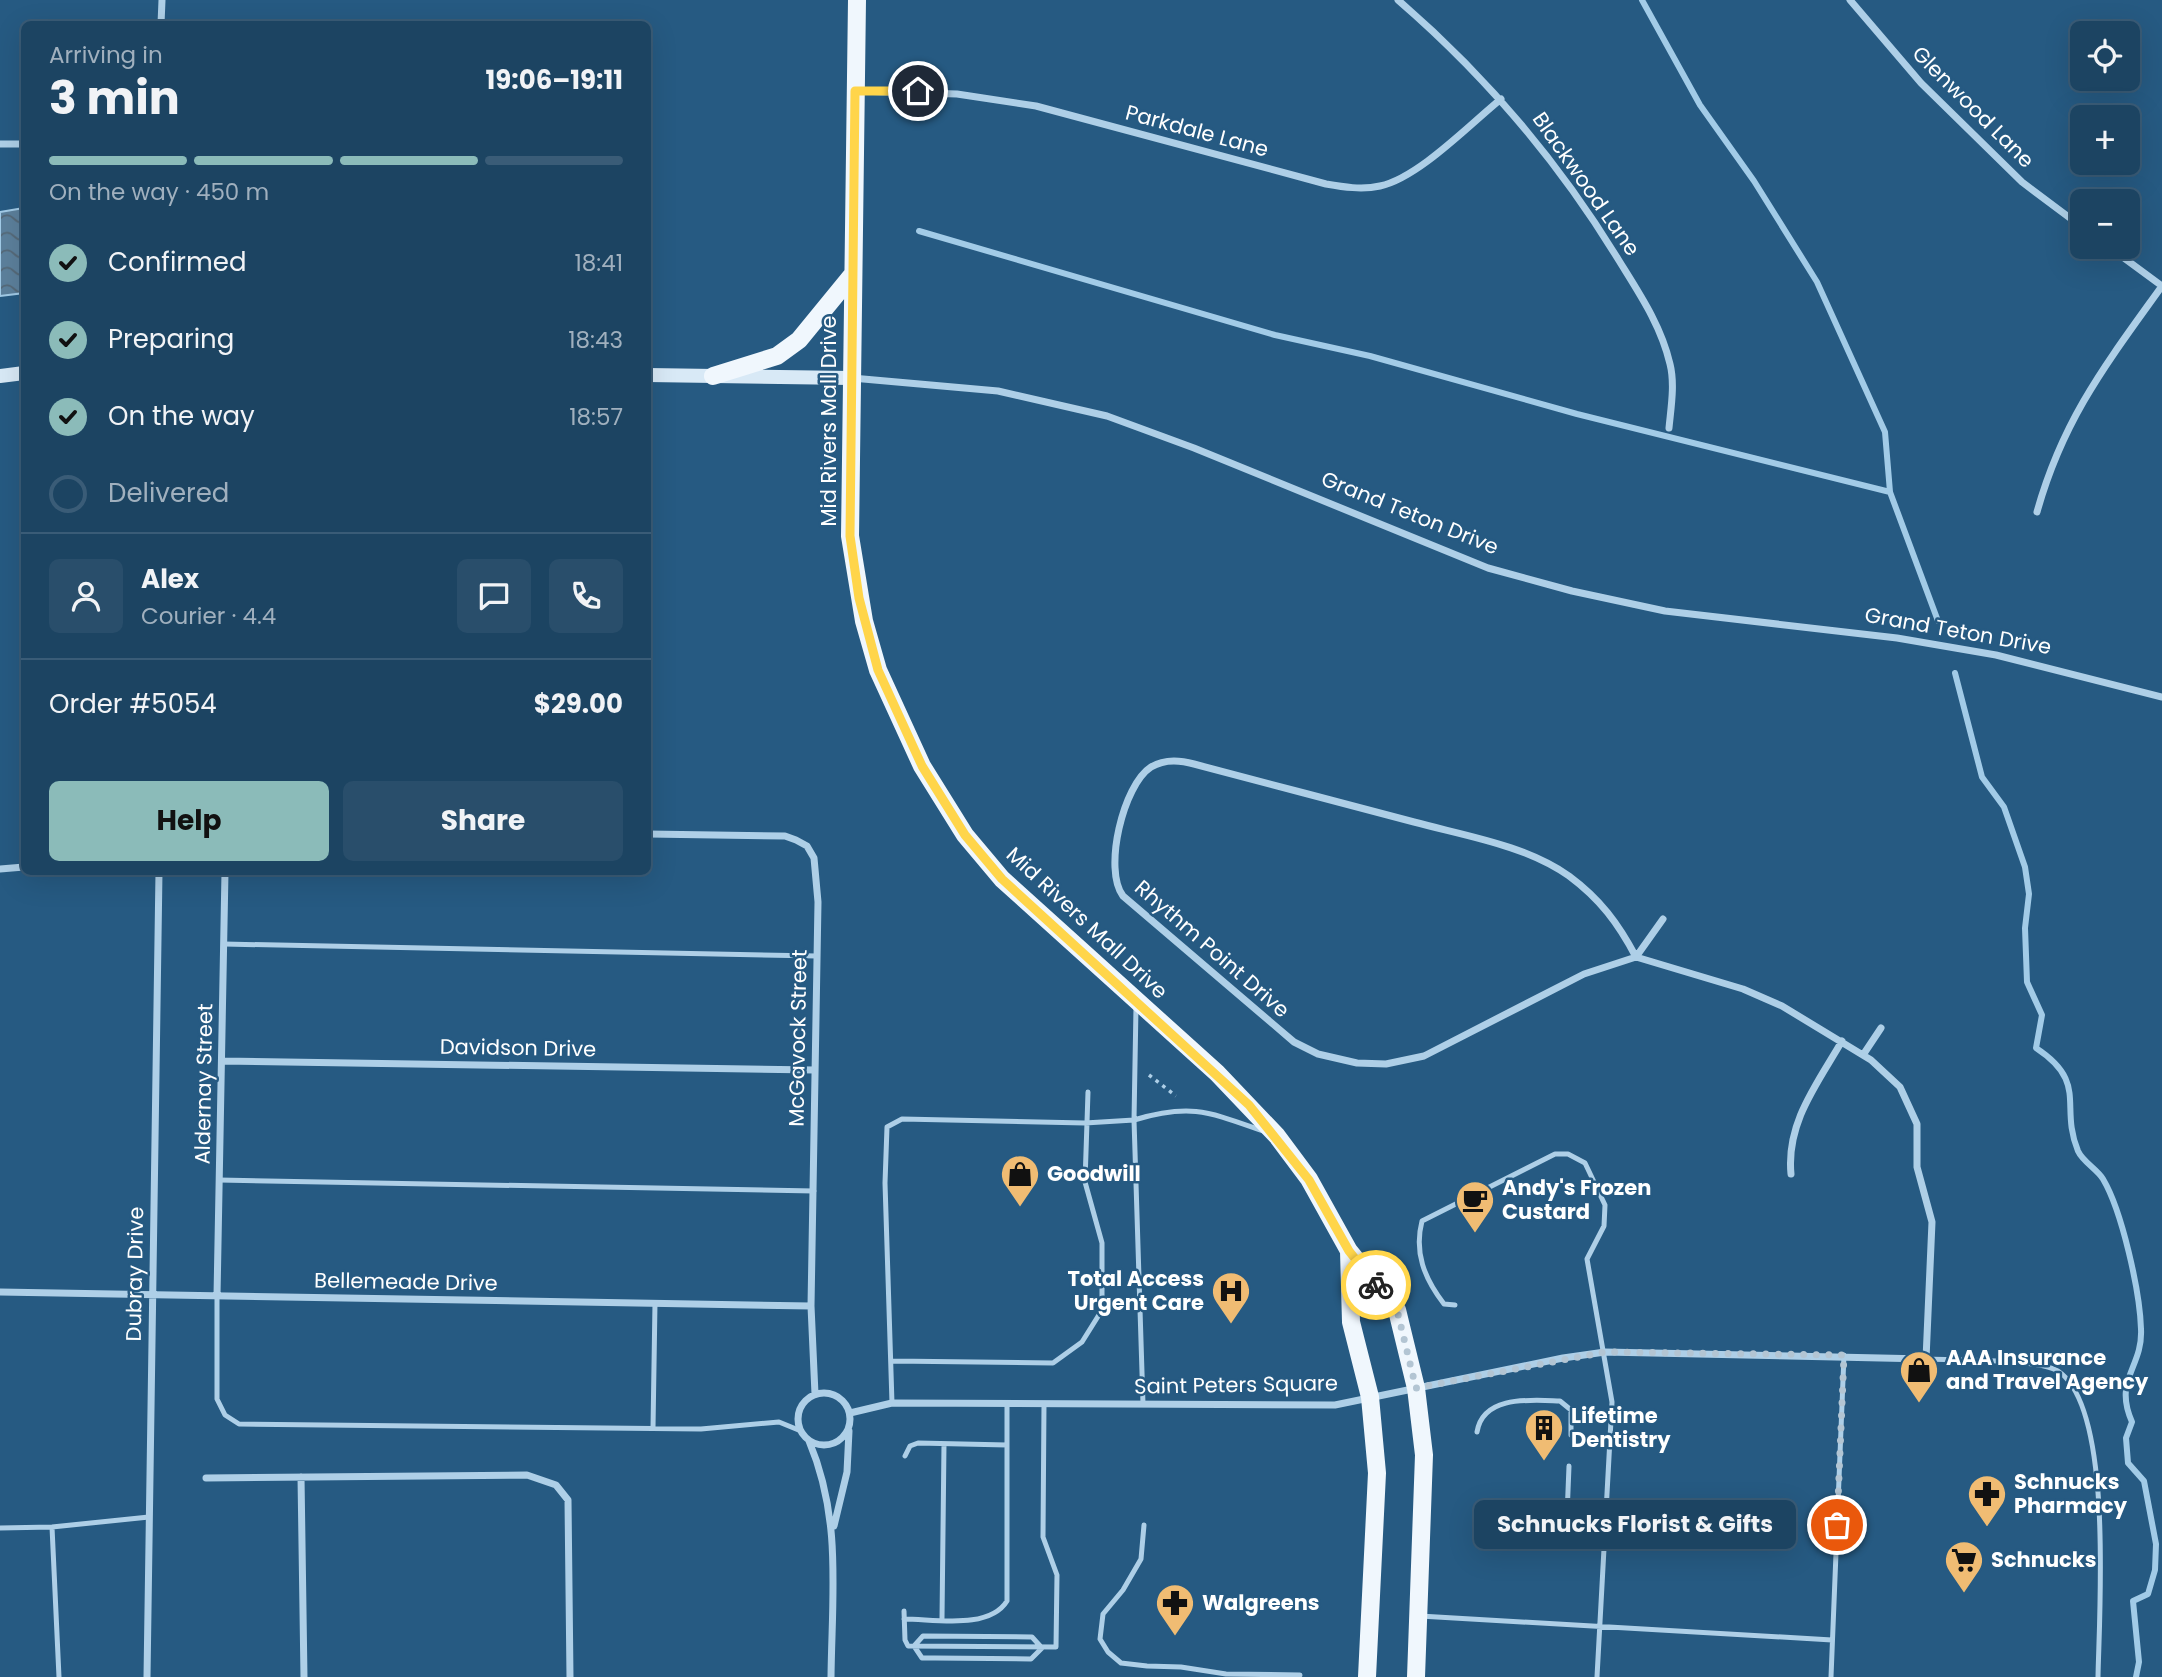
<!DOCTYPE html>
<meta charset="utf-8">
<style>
body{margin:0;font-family:Poppins,sans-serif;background:#294e6b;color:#f1f3f6;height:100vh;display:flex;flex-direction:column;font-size:26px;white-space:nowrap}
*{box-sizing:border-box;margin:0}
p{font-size:23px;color:#a0b0be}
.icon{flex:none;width:38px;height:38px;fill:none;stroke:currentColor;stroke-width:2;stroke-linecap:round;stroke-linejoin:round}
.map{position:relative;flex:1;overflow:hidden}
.panel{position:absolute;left:21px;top:21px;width:630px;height:854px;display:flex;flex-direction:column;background:#1c4462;border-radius:10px;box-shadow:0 7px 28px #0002,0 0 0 2px #3a5c77}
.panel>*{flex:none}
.controls{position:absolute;left:2070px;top:21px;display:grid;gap:14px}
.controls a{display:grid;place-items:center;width:70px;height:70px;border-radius:10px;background:#1c4462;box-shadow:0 7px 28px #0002,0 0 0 2px #3a5c77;font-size:35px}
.pin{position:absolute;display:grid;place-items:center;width:60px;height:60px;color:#fff;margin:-30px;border:4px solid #fff;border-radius:50%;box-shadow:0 2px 7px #0007}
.courier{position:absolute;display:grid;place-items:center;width:70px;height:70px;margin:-35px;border:5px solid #ffd54a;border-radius:50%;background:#fff;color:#222;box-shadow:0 2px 9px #0007}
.bubble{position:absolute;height:49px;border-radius:10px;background:#1c4462;box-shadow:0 7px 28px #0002,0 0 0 2px #3a5c77;font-size:23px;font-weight:700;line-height:49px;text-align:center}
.summary em{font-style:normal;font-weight:700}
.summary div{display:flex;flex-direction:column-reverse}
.summary{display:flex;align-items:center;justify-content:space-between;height:119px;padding:0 28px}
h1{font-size:46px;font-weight:700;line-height:52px}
.bar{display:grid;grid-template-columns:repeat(4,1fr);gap:10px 7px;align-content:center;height:84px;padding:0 28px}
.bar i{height:9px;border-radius:5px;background:#3a5c77}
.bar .on{background:#8bbbb9}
.bar p{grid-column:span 4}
.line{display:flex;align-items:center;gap:18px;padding:0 28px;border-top:2px solid #3a5c77}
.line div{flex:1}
.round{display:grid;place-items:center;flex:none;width:74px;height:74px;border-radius:10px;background:#294e6b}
ol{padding:0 28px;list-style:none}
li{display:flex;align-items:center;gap:21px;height:77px}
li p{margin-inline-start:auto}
li .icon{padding:7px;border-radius:50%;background:#8bbbb9;color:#111;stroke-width:4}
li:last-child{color:#a0b0be}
li i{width:38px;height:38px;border:4px solid #3a5c77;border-radius:50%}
.primary-button{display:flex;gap:14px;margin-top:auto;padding:14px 28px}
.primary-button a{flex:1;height:80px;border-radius:10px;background:#8bbbb9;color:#111;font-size:28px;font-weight:700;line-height:80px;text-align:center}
.primary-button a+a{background:#294e6b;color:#f1f3f6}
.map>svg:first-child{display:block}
.water{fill:url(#water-waves);stroke:#a2cbe7;stroke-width:2}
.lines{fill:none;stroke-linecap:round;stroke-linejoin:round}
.stream{stroke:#a2cbe7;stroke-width:6}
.path{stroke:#aecfe7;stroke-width:3.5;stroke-dasharray:3.5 5;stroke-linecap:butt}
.lane{stroke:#aecfe7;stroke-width:5}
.street{stroke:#aecfe7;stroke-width:7}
.secondary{stroke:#d8e9f6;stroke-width:14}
.primary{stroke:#f0f7fd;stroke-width:18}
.done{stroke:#b3c5d3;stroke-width:7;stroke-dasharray:0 12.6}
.route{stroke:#ffd54a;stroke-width:9}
.labels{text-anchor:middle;stroke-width:5;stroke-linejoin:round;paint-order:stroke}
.street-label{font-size:21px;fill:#fff;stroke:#265a82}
.poi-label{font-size:21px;font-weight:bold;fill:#fff;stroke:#265a82;text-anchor:start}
</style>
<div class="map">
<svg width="2162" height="1677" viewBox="0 0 2162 1677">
<defs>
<pattern id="water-waves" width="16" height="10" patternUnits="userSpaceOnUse" patternTransform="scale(1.75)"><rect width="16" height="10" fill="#5c809c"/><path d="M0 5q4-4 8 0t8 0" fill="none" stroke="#556978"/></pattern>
</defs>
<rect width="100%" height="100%" fill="#265a82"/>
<path class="water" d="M 24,208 L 24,293 L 0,296 L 0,212 Z"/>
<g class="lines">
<path class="stream" d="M 1642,0 L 1700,105 L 1754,181 L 1817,282 L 1885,432 L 1890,492 L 1938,621
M 919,231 L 1275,335 L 1370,356 L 1577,414 L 1890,492
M 1955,673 L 1982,777 L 2004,807 L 2025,867 L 2029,894 L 2025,928 L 2027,982 L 2042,1015 L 2036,1048 C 2089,1083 2059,1105 2078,1151 C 2083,1162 2097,1169 2103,1179 C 2122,1211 2140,1292 2141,1329 C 2143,1368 2113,1379 2132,1422 L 2126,1438 L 2128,1463 L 2144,1481 L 2156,1544 L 2155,1570 L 2148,1594 L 2133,1601 L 2139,1662 L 2136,1677"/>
<path class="path" d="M 1149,1075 L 1176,1096"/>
<path class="lane" d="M 224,944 L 817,956
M 1136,1007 L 1134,1120 C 1191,1103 1209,1112 1263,1131
M 219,1180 L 814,1191
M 217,1296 L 217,1399 L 225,1415 L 239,1424 L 701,1429 L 779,1422 L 801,1431
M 1455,1305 L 1444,1304 C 1424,1278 1414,1252 1422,1221 L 1555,1154 L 1568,1154 L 1585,1163 L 1605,1205 L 1604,1226 L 1587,1259 L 1612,1402 L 1597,1677
M 1926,1359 C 1952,1360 2039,1359 2058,1371 C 2114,1408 2099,1614 2098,1677
M 892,1361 L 1053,1363 L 1082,1342 L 1102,1310 L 1102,1243 L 1085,1182 L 1088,1092
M 892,1403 L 885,1183 L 887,1127 L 902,1119 L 1085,1123 L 1134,1120 L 1143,1404
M 653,1428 L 655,1303
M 1477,1432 C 1483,1395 1530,1400 1560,1401 L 1571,1410 L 1571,1435
M 905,1456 L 910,1446 L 918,1443 L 1007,1445 L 1007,1404
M 1144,1525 L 1141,1559 L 1123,1590 L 1103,1614 L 1100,1639 L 1108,1652 L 1121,1663 L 1147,1666 L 1181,1667 L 1226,1674 L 1300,1675
M 52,1527 L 59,1677
M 0,1528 L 52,1527 L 149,1517
M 1560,1529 L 1567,1516 L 1569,1466
M 904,1611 L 905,1640 L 908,1646 L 1056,1647 L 1057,1575 L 1043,1537 L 1044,1404
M 1420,1616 L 1832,1640
M 904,1619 C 935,1619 989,1630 1007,1601 L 1007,1445
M 942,1619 L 944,1444
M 914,1646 L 922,1658 L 935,1658 L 1031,1659 L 1042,1648
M 914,1646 L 923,1636 L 1032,1637 L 1042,1648
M 1831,1677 L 1844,1355"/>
<path class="street" d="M 1398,0 C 1485,75 1558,161 1618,259 C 1639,293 1661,325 1670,364 C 1675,384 1671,407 1669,428
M 1850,0 L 1921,83 L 2022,182 L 2082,227
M 161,24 L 162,0
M 856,91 L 957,94 L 1036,106 L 1326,184 C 1343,187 1362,190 1380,186 C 1418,178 1469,125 1501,99
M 0,144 L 24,144
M 2109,247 L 2162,286
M 852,378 L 998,391 L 1107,416 L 1194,448 L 1488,568 L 1572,591 L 1665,611 L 1897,638 L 1996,655 L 2162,697
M 2037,512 C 2063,419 2106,364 2162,286
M 648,834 L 785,836 L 796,840 L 807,846 L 814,858 L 818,902 L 811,1306 L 815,1394
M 0,869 L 24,867
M 1863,1055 L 1881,1028
M 222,1061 L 814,1070
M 1791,1174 C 1786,1123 1817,1084 1842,1041
M 0,1292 L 811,1306
M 217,1296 L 225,872
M798 1419a26 26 0 1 1 52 0a26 26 0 1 1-52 0Z
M 850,1413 L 892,1403 L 1335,1405 L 1563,1358 L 1605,1352 L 1926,1359 L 1932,1222 L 1917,1167 L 1917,1124 L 1900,1087 L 1871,1060 L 1782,1006 L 1743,989 L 1636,957 C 1618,923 1600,899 1569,876 C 1525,845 1466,836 1414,822 C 1341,803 1267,783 1194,764 C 1180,760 1164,759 1151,767 C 1123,785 1103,870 1123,896 L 1294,1042 L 1318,1054 L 1357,1063 L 1386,1064 L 1424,1056 L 1584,974 L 1636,957 L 1663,919
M 809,1441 C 842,1519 832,1594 831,1677
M 301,1477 L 304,1677
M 206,1478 L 527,1475 L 556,1485 L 568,1500 L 570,1677
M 834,1526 L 847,1472 L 849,1431
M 147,1677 L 159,872"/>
<path class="secondary" d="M 648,375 L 851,378
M 0,376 L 24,373"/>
<path class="primary" d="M 857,0 L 850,536 L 864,621 L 878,670 L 922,766 L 965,835 L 1002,879 L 1217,1073 L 1277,1136 L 1309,1179 L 1349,1251 L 1397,1310 L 1416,1388 L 1424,1455 L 1416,1677
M 713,376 L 777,356 L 799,340 L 853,274
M 1349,1251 L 1351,1322 L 1370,1397 L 1377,1473 L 1367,1677"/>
</g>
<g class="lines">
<path class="done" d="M 1376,1285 L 1397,1310 L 1416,1388 L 1605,1352 L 1844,1355 L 1837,1525"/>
<path class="route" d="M 918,91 L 855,91 L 850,536 L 859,598 L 878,670 L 922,766 L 965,835 L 1002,879 L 1249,1105 L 1309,1180 L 1349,1251 L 1376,1285"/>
</g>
<defs>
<g id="shop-pin" transform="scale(2.0125)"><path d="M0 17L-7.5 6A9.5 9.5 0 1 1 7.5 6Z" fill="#f0bc73" stroke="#265a82"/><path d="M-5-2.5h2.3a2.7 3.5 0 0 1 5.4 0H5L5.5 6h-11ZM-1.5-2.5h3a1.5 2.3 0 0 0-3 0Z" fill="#111"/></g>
<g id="cafe-pin" transform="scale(2.0125)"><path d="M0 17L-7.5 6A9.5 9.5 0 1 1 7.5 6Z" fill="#f0bc73" stroke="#265a82"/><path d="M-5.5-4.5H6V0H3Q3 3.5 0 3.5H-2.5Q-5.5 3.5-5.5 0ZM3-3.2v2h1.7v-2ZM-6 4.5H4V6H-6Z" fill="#111"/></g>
<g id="hospital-pin" transform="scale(2.0125)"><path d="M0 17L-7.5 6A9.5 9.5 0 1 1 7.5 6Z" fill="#f0bc73" stroke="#265a82"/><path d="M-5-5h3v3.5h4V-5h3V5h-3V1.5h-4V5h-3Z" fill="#111"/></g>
<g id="building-pin" transform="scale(2.0125)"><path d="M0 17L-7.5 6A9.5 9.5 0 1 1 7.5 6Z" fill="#f0bc73" stroke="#265a82"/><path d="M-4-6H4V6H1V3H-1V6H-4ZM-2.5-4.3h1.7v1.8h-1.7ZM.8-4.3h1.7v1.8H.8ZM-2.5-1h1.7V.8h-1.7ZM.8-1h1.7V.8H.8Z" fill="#111"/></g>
<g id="pharmacy-pin" transform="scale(2.0125)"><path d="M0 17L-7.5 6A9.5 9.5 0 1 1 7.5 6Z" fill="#f0bc73" stroke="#265a82"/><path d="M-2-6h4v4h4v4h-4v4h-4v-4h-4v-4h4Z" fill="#111"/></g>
<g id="supermarket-pin" transform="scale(2.0125)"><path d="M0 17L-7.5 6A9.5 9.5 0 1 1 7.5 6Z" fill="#f0bc73" stroke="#265a82"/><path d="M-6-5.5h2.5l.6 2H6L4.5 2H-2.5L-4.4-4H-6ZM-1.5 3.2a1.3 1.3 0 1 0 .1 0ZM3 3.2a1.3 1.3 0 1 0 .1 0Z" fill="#111"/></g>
</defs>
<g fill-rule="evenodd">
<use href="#shop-pin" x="1020" y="1174"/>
<use href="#cafe-pin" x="1475" y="1200"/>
<use href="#hospital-pin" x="1231" y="1291"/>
<use href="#shop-pin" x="1919" y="1370"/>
<use href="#building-pin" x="1544" y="1428"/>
<use href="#pharmacy-pin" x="1987" y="1494"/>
<use href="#supermarket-pin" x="1964" y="1560"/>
<use href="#pharmacy-pin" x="1175" y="1603"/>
</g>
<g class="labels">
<g class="street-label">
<text transform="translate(1973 107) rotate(45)" y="7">Glenwood Lane</text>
<text transform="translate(1197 131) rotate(15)" y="7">Parkdale Lane</text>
<text transform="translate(1586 184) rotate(55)" y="7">Blackwood Lane</text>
<text transform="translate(829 421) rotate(-90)" y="7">Mid Rivers Mall Drive</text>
<text transform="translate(1410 513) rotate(22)" y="7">Grand Teton Drive</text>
<text transform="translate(1958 631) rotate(10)" y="7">Grand Teton Drive</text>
<text transform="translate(1087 923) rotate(43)" y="7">Mid Rivers Mall Drive</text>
<text transform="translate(1212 949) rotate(41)" y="7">Rhythm Point Drive</text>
<text transform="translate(798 1038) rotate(-89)" y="7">McGavock Street</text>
<text transform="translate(518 1048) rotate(1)" y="7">Davidson Drive</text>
<text transform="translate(204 1084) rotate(-89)" y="7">Aldernay Street</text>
<text transform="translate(135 1274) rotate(-89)" y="7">Dubray Drive</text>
<text transform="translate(406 1282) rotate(1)" y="7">Bellemeade Drive</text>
<text transform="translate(1236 1385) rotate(-1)" y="7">Saint Peters Square</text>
</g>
<g class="poi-label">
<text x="1047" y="1181">Goodwill</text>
<text x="1502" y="1195">Andy's Frozen<tspan x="1502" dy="24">Custard</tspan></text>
<text x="1204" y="1286" text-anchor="end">Total Access<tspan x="1204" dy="24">Urgent Care</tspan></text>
<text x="1946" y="1365">AAA Insurance<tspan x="1946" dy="24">and Travel Agency</tspan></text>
<text x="1571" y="1423">Lifetime<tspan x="1571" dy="24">Dentistry</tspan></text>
<text x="2014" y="1489">Schnucks<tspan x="2014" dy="24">Pharmacy</tspan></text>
<text x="1991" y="1567">Schnucks</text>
<text x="1202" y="1610">Walgreens</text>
</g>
</g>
</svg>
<div class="controls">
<a><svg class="icon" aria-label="locate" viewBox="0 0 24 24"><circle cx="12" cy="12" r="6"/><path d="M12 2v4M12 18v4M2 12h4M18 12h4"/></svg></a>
<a>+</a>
<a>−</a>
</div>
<div class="pin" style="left:1837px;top:1525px;background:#ea580c"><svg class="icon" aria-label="bag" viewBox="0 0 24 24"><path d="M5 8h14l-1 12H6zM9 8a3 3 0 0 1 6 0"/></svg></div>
<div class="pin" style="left:918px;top:91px;background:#1f2937"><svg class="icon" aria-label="home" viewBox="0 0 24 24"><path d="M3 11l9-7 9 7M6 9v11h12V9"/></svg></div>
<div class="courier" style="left:1376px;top:1285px"><svg class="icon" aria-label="bike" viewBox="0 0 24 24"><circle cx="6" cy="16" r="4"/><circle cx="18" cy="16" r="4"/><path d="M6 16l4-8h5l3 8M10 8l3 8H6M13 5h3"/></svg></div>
<div class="bubble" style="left:1474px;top:1500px;width:322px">Schnucks Florist &amp; Gifts</div>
<section class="panel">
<div class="summary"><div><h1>3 min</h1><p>Arriving in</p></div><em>19:06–19:11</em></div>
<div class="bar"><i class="on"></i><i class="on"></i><i class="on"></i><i></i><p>On the way · 450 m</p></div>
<ol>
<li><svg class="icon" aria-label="check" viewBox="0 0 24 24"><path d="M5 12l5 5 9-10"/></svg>Confirmed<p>18:41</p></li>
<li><svg class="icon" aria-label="check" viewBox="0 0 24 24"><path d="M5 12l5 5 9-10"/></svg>Preparing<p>18:43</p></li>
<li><svg class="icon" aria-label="check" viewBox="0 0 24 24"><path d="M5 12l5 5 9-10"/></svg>On the way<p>18:57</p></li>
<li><i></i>Delivered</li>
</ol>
<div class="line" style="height:126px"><a class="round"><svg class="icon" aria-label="person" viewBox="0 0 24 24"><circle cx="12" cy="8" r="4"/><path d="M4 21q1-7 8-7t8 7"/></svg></a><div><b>Alex</b><p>Courier · 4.4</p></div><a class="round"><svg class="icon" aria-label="chat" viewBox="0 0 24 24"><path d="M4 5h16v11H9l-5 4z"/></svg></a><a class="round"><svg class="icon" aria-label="phone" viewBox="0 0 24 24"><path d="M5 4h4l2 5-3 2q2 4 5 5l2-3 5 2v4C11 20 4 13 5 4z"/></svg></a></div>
<div class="line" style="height:91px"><div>Order #5054</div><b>$29.00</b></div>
<div class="primary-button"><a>Help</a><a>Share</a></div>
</section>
</div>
